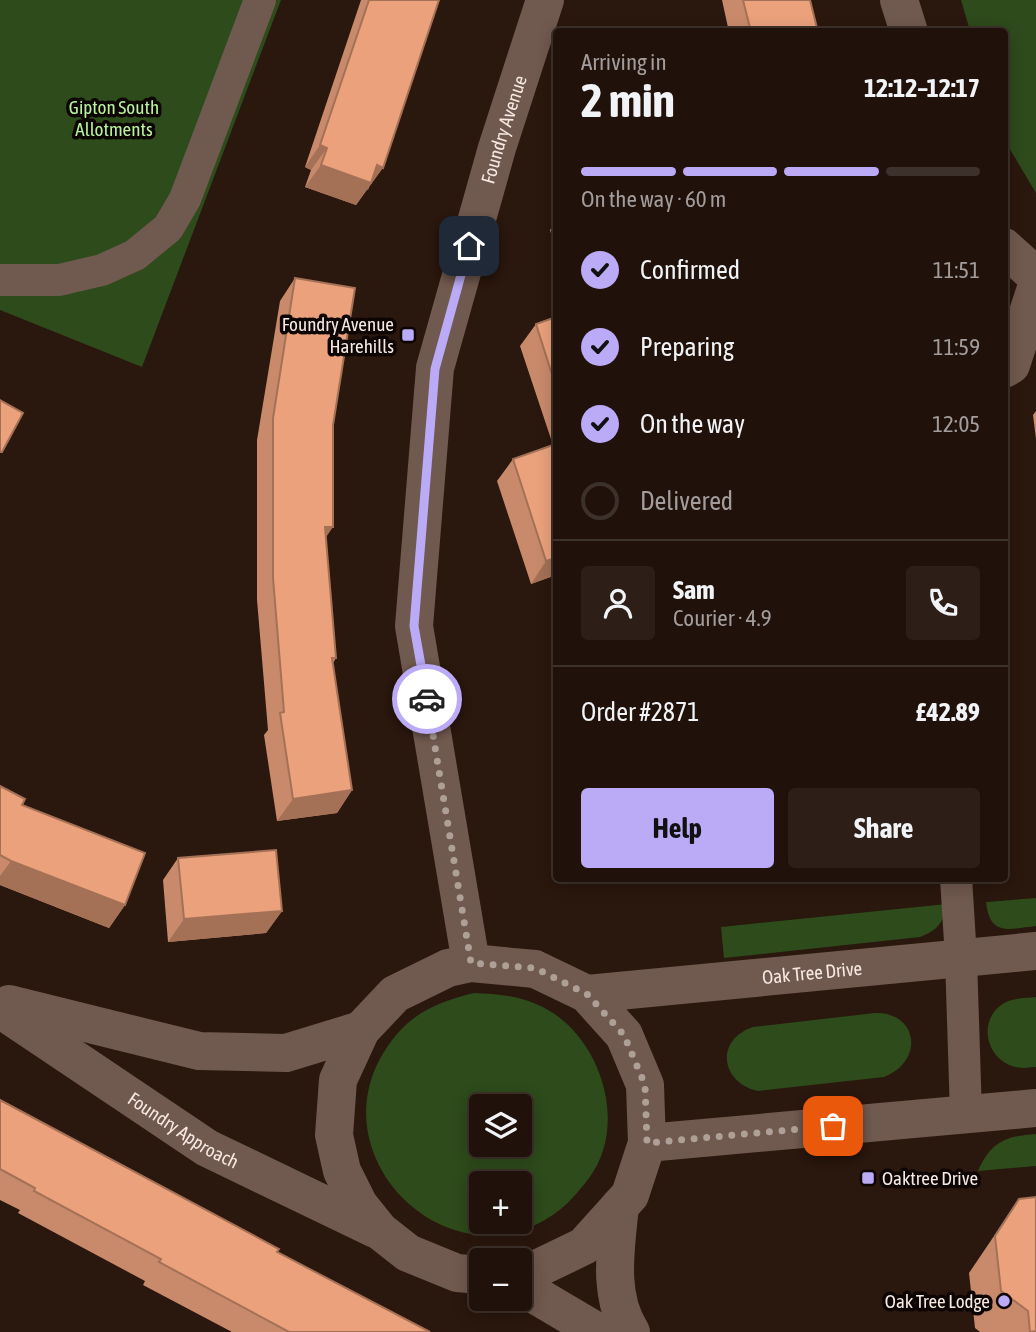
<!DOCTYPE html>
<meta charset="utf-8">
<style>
body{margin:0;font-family:"Asap Condensed",sans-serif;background:#2d1f18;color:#f1f3f6;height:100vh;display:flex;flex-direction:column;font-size:26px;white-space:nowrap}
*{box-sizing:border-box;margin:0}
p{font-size:23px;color:#a29d9c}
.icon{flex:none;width:38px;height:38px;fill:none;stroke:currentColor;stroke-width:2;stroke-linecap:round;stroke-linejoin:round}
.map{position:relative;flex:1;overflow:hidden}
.side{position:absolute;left:553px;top:28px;width:455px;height:854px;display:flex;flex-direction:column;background:#20110a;border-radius:7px;box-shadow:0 4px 18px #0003,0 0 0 2px #3d312b}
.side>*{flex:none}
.tools{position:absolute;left:469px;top:1094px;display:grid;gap:14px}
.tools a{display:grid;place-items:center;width:63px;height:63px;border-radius:7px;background:#20110a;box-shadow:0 4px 18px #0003,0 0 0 2px #3d312b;font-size:35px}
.pin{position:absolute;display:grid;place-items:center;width:60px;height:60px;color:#fff;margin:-30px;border-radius:14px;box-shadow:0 4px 10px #0006}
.courier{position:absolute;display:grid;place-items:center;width:70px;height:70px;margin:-35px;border:5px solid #bbaaf6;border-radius:50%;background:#fff;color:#222;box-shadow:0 2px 9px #0007}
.head em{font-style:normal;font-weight:700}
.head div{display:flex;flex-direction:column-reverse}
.head{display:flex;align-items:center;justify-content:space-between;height:119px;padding:0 28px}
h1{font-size:46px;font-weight:700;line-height:52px}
.bar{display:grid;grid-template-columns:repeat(4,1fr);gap:10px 7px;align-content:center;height:84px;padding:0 28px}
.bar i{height:9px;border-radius:5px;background:#3d312b}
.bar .current{background:#bbaaf6}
.bar p{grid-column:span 4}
.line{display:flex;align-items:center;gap:18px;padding:0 28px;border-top:2px solid #3d312b}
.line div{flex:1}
.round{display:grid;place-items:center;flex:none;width:74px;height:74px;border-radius:7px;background:#2d1f18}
ol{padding:0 28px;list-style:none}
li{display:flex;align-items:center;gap:21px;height:77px}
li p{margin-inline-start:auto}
li .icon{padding:7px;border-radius:50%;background:#bbaaf6;color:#111;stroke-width:4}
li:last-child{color:#a29d9c}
li i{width:38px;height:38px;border:4px solid #3d312b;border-radius:50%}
.action{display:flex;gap:14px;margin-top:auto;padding:14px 28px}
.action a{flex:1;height:80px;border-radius:7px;background:#bbaaf6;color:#111;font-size:28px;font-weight:700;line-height:80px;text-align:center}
.action a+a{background:#2d1f18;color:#f1f3f6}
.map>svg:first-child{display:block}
.green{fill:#2d4b1b;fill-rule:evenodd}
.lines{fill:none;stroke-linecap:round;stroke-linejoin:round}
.service{stroke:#70594e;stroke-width:32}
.minor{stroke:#70594e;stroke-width:38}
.tertiary{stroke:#70594e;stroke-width:38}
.wall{fill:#c98a6b}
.shaded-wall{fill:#a47157}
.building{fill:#eaa17c;stroke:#a47157;stroke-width:2}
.done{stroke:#afa097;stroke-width:7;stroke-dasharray:0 12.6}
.route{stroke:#bbaaf6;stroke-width:9}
.poi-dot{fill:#bbaaf6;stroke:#0c0503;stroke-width:2.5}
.labels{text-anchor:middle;stroke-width:7;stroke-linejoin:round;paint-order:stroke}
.park-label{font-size:19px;fill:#b8f39b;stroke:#0c0503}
.street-label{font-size:19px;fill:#f7e9e2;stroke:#0c0503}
.poi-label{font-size:19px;fill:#f7e9e2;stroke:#0c0503;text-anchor:end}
</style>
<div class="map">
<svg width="1036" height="1332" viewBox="0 0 1036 1332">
<rect width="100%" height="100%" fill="#2a170d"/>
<path class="green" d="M 0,0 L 281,0 L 142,367 L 0,310 Z
M 961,0 L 1036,0 L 1036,193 L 1005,141 L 1004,32 L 970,31 Z
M 1036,898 L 1036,926 C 1009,929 990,937 986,902 Z
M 947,904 C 944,922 937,931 920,937 L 724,958 L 721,927 Z
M 474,993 C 495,994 515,995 536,1004 C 598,1029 631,1122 589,1178 C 577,1194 565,1208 548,1218 C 446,1281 323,1160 381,1057 C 404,1017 430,1004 474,993 ZM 481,1106 L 520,1106 L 520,1144 L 481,1144 ZM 520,1183 L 520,1222 L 481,1222 L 481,1183 Z
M 1036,997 L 1036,1067 C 1027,1068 1018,1069 1009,1065 C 984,1054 979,1018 1004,1003 C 1013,998 1025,998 1036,997 Z
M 875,1013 C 919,1012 924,1062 884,1077 L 758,1091 C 720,1082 715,1040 753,1027 Z
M 1036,1134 L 1036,1166 L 978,1171 C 991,1142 1005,1136 1036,1134 Z"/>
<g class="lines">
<path class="service" d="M 0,280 L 59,280 L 102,270 L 135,255 L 168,228 L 185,199 L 260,0
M 956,878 L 961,958 L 966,1114"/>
<path class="minor" d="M 899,0 L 909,32
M 1004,247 L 1036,276
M 1004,369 L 1011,365 L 1036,288"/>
<g class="tertiary">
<path id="s1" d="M 471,963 L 414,626 L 435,368 L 497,148 L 545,0"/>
<path id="s2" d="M 587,994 L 1036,951"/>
<path d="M 9,1004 L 199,1051 L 286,1053 L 361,1030"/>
<path id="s3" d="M 0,1009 L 207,1148 L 375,1229"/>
<path d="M 647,1143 L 1036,1108"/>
<path d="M 620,1206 C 616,1247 607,1295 631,1332"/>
<path d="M 481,1275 L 457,1273 L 408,1253 L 380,1231 L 359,1205 L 342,1171 L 334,1135 L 338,1080 L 361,1030 L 395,994 L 448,968 L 471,963 L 535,969 L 587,994 L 624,1035 L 645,1085 L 647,1143 L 630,1195 L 584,1246 L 530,1272 L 520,1274"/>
<path d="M 520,1286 L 598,1332"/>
</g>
</g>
<path class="wall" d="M 361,0 L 439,0 L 368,190 L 367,189 L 356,205 L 305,187 L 311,170 L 305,167 Z
M 722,0 L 810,0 L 818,32 L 729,32 Z
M 556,220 L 556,250 L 550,230 Z
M 295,278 L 333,425 L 326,537 L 336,658 L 333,663 L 352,790 L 337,813 L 277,821 L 264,735 L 268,730 L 257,600 L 257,440 L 280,301 Z
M 556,317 L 556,575 L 531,584 L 497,481 L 513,459 L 553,445 L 520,346 L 536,324 Z
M 1036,411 L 1036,439 L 1033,415 Z
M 0,786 L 22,805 L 125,905 L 109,928 L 0,885 Z
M 178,858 L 282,911 L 266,933 L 168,942 L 163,880 Z
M 0,1100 L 277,1252 L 430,1332 L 232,1332 L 143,1285 L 145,1281 L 18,1213 L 20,1210 L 0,1200 Z
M 1019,1199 L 1036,1332 L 980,1332 L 975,1328 L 969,1273 Z"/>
<path class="shaded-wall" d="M 320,145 L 327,148 L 311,170 L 305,167 Z
M 321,165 L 377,165 L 383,168 L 356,205 L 305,187 Z
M 325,527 L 333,527 L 318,549 Z
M 556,558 L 556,575 L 531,584 L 546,561 Z
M 352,790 L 337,813 L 277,821 L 293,799 Z
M 11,861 L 125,905 L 109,928 L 0,885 L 0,876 Z
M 282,911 L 266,933 L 168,942 L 184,919 Z"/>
<path class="building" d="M 369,0 L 439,0 L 383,168 L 377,165 L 371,183 L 321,165 L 327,148 L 320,145 Z
M 743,0 L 810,0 L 818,32 L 751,32 Z
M 295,278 L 355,288 L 333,425 L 333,527 L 325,527 L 336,658 L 332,658 L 352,790 L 293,799 L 280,713 L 284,712 L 273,578 L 273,418 Z
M 556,317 L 556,387 L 536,324 Z
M 0,400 L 23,413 L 2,452 L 0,452 Z
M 556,444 L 556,558 L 546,561 L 513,459 Z
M 0,786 L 25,799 L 22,805 L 145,853 L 125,905 L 11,861 L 0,855 Z
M 276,850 L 282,911 L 184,919 L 178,858 Z
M 0,1100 L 279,1249 L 277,1252 L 430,1332 L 289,1332 L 159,1262 L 161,1259 L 34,1191 L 35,1188 L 0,1169 Z
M 1036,1197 L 1036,1331 L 1030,1332 L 1028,1311 L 1001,1291 L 995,1236 L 1019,1199 Z"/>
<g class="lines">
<path class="done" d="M 427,699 L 471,963 L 535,968 L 587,994 L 624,1035 L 645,1085 L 647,1143 L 833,1126"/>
<path class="route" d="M 427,699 L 414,626 L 435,369 L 469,246"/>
</g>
<g class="poi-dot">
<rect x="401" y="328" width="14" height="14" rx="3.5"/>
<rect x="861" y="1171" width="14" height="14" rx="3.5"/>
<circle cx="1004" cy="1301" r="7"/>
</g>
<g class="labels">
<g class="park-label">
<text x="114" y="114">Gipton South<tspan x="114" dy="22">Allotments</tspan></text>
</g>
<g class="street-label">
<text dy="7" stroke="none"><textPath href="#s1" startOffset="849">Foundry Avenue</textPath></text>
<text dy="7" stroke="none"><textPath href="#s2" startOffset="226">Oak Tree Drive</textPath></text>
<text dy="7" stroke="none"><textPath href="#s3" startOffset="220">Foundry Approach</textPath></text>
</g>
<g class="poi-label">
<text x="394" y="331">Foundry Avenue<tspan x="394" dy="22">Harehills</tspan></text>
<text x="882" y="1185" text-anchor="start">Oaktree Drive</text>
<text x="990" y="1308">Oak Tree Lodge</text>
</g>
</g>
</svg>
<div class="tools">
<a><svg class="icon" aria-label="layers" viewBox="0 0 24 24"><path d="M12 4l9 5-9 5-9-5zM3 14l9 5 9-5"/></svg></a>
<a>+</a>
<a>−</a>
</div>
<div class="pin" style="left:833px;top:1126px;background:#ea580c"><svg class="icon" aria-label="bag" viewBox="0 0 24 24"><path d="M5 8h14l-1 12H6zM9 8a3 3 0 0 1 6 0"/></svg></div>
<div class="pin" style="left:469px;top:246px;background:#1f2937"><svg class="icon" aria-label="home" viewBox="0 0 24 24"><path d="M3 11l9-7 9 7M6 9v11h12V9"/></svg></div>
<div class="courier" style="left:427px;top:699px"><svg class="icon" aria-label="car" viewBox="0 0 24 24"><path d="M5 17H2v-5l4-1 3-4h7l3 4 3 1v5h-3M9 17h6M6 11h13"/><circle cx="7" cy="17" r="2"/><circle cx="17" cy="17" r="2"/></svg></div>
<section class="side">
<div class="head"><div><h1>2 min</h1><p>Arriving in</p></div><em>12:12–12:17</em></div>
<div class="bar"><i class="current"></i><i class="current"></i><i class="current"></i><i></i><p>On the way · 60 m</p></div>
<ol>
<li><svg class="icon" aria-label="check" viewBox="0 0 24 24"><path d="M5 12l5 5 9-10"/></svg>Confirmed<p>11:51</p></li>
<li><svg class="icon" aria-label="check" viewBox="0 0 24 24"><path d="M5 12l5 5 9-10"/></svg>Preparing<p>11:59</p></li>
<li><svg class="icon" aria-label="check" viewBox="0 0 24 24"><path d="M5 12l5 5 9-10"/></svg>On the way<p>12:05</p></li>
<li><i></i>Delivered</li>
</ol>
<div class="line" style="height:126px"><a class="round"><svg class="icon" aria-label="person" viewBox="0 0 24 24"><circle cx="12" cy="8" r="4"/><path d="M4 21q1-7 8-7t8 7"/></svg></a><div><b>Sam</b><p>Courier · 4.9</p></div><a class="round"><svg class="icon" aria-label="phone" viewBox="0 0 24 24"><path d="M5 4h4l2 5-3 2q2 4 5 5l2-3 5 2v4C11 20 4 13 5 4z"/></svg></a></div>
<div class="line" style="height:91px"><div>Order #2871</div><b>£42.89</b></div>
<div class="action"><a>Help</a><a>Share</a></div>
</section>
</div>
